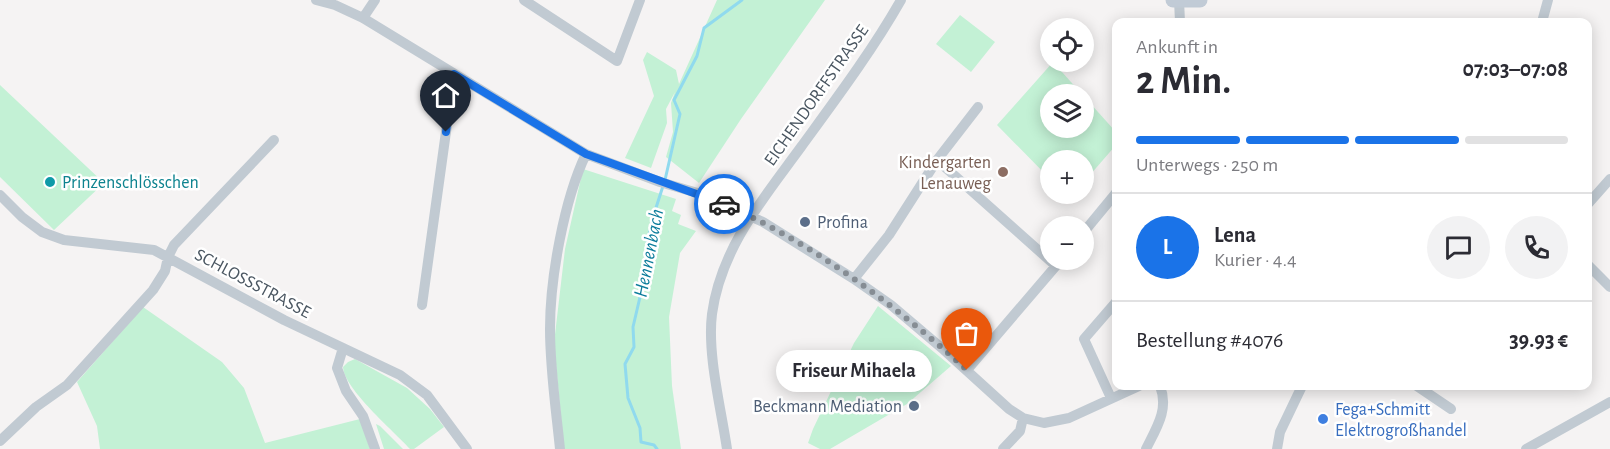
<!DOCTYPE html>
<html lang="de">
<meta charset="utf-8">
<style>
body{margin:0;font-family:"Alegreya Sans",sans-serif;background:#f2f2f3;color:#2b2b33;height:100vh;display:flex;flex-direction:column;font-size:22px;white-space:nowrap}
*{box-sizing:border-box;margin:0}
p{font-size:20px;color:#7c7c81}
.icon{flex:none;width:33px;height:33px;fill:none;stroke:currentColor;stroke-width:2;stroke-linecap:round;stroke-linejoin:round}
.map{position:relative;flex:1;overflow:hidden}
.panel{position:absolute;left:1112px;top:18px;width:480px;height:372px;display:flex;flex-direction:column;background:#fff;border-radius:12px;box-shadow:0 3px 15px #0003}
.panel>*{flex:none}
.controls{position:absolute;left:1040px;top:18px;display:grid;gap:12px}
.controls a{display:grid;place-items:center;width:54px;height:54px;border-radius:50%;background:#fff;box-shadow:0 3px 15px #0003;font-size:30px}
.pin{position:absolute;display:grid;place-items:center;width:51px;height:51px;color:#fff;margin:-62px -26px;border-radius:50% 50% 50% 0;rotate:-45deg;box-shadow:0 0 6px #0007}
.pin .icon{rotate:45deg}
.courier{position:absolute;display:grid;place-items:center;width:60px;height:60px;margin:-30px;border:4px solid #1a73e8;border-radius:50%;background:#fff;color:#222;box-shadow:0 2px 8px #0007}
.bubble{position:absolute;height:42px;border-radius:21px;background:#fff;box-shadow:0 3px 15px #0003;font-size:20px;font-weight:700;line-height:42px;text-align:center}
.head em{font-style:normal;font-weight:700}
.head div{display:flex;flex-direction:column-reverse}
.head{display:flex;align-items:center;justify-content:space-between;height:102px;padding:0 24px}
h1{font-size:39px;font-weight:700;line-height:45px}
.bar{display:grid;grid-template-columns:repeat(4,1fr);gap:9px 6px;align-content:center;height:72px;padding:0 24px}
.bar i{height:8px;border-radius:4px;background:#e1e1e2}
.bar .current{background:#1a73e8}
.bar p{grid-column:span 4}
.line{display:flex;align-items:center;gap:15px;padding:0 24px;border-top:2px solid #e1e1e2}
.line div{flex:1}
.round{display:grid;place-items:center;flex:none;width:63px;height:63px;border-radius:32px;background:#f2f2f3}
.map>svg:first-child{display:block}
.green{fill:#c3f1d5;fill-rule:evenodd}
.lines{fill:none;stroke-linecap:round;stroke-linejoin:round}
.stream{stroke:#90daee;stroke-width:3}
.minor{stroke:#c1cad2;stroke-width:10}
.secondary{stroke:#c1cbd6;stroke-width:15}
.done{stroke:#868d94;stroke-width:6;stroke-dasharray:0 10.8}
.route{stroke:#1a73e8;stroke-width:8}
.education-dot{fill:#8d6e63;stroke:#fff;stroke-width:2}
.culture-dot{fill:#0f9aa8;stroke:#fff;stroke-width:2}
.service-dot{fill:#5c6f8a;stroke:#fff;stroke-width:2}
.shop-dot{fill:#3f7fe0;stroke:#fff;stroke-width:2}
.labels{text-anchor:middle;stroke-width:5;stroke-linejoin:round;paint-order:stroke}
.street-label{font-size:18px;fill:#4a5661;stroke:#fff}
.education-label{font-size:18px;fill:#785e54;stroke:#fff;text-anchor:end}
.culture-label{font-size:18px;fill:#0d838f;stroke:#fff;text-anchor:start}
.service-label{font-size:18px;fill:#4e5e75;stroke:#fff;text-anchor:start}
.shop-label{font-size:18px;fill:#366cbe;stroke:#fff;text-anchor:start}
.water-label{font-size:20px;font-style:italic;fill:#0c7c9b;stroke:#fff}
</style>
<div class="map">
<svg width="1610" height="449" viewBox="0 0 1610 449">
<rect width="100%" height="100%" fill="#f5f3f3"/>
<path class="green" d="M 717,0 L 825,0 L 741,119 L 699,183 L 666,157 L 673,132 L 671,103 L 675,92 L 666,109 L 667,123 L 651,168 L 625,158 L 654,96 L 643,60 L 647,52 L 676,70 L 679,84 Z
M 960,15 L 995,42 L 971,72 L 936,44 Z
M 1053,62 L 1116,132 L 1116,145 L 1083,183 L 1083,160 L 1050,160 L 1050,179 L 997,125 ZM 1050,94 L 1083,94 L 1083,128 L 1050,128 Z
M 0,85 L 104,183 L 54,230 L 0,177 Z
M 583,169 L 676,199 L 672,211 L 681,215 L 678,224 L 696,231 L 680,253 L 669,317 L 672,386 L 681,449 L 564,449 L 554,343 L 565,249 Z
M 878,306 L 951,366 L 907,404 L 830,449 L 820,449 L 808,443 L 813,429 L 854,343 Z
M 143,307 L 222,362 L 244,388 L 265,443 L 360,419 L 370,449 L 100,449 L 97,426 L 77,382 Z
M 355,359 L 407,388 L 430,409 L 444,427 L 414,449 L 410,449 C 394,431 344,389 343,367 L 348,362 Z
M 376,424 L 380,426 L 403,449 L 384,449 Z"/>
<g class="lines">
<path class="stream" d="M 665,180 L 680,114 L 674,100 L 697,56 L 704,28 L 742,0
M 657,449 L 654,445 L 641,442 L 640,428 L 628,398 L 625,364 L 634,347 L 633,327 L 647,267 L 647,243 L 654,214 L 663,186"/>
<path class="minor" d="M 316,0 L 335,5 L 363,18 L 586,154 L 660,182 L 701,194 L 763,222 L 854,279 L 891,305 L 944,350 L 1009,409 L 1023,418 L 1044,423 L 1069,418 L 1139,386
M 524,0 L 617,61 L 640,0
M 1179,0 L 1180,22
M 363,18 L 375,0
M 1542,22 L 1548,0
M 937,160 L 1056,266
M 0,195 L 22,217 L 42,232 L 64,240 L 154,250 L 284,320 L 400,375 L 427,395 L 467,449
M 1587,205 L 1610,179
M 1083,233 L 1116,193
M 1587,264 L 1610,287
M 854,279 L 889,235 L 937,160 L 978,107
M 422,305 L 454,74
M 343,348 L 337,368 L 346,391 L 363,416 L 375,449
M 967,370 L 1061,260
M 1417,386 L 1451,409
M 1111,398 L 1084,339 L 1116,302
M 0,441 L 36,407 L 67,385 L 153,290 L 165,271 L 168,257 L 174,245 L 274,140
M 560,449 C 556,409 550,369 550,329 C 550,278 564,200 586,154
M 727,449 C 721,408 707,354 712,314 C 721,248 763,199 801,147 C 836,99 872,51 901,0
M 1003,449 L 1020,431 L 1023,418
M 1146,449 C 1157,427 1169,409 1160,386
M 1277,449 L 1280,432 L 1302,386
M 1526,449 L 1610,402"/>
<path class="secondary" d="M 1173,0 L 1200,0"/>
</g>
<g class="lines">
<path class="done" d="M 724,204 C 814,244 895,305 967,370"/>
<path class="route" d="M 446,132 L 454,74 L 586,154 L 724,204"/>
</g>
<circle class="education-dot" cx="1003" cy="172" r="6"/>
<circle class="culture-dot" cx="50" cy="182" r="6"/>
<g class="service-dot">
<circle cx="805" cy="222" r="6"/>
<circle cx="914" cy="406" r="6"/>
</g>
<circle class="shop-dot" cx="1323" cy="419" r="6"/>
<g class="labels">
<g class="street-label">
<text transform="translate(816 95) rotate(-55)" y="6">EICHENDORFFSTRASSE</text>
<text transform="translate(253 283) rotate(28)" y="6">SCHLOSSSTRASSE</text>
</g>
<g class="education-label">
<text x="991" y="168">Kindergarten<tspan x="991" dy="21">Lenauweg</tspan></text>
</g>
<g class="culture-label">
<text x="62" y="188">Prinzenschlösschen</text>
</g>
<g class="service-label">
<text x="817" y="228">Profina</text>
<text x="902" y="412" text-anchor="end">Beckmann Mediation</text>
</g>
<g class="shop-label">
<text x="1335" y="415">Fega+Schmitt<tspan x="1335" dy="21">Elektrogroßhandel</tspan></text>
</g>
<g class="water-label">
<text transform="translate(648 253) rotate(-79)" y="7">Hennenbach</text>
</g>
</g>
</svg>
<div class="controls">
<a><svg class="icon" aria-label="locate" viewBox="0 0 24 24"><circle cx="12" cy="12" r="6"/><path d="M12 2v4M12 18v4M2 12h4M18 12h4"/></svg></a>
<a><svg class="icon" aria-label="layers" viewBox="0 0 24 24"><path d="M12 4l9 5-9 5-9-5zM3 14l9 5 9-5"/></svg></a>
<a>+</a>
<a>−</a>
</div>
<div class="pin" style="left:967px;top:370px;background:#ea580c"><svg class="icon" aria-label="bag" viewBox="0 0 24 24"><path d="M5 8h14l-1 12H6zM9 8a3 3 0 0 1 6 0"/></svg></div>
<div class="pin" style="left:446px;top:132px;background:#1f2937"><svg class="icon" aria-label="home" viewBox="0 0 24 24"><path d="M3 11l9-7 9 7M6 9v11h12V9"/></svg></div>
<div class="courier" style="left:724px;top:204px"><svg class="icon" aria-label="car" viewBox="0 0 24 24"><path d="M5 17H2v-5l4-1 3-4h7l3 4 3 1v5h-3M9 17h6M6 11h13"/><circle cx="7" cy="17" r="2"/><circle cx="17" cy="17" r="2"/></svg></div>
<div class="bubble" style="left:776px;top:350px;width:156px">Friseur Mihaela</div>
<section class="panel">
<div class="head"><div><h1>2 Min.</h1><p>Ankunft in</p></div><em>07:03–07:08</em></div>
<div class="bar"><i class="current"></i><i class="current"></i><i class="current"></i><i></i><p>Unterwegs · 250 m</p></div>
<div class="line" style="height:108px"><b class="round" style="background:#1a73e8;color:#fff">L</b><div><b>Lena</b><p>Kurier · 4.4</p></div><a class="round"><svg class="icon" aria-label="chat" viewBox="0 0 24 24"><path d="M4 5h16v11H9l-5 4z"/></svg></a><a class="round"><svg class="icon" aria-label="phone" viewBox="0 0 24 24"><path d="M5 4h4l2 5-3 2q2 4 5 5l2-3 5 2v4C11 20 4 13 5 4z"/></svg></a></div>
<div class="line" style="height:78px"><div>Bestellung #4076</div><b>39.93 €</b></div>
</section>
</div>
